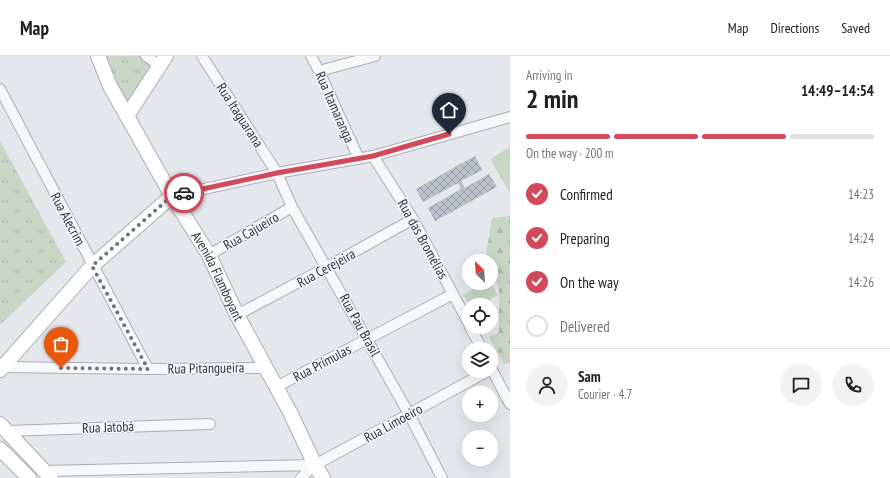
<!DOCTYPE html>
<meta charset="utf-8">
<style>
body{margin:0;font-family:"PT Sans Narrow",sans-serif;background:#f2f2f2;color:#202124;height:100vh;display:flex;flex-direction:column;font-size:15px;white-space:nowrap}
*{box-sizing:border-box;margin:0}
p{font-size:13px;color:#757577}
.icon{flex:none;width:22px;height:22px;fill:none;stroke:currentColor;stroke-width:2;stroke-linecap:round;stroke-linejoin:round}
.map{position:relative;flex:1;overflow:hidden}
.panel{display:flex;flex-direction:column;background:#fff;width:380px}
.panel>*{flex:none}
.needle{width:26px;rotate:335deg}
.controls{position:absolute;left:462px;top:198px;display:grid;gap:8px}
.controls a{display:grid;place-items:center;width:36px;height:36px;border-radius:50%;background:#fff;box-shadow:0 4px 16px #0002;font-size:20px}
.pin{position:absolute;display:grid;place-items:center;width:34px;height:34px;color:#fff;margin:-41px -17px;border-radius:50% 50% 50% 0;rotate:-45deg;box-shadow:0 0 4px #0007}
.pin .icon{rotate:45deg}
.courier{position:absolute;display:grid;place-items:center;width:40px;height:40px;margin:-20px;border:3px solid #d1495b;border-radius:50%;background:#fff;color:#222;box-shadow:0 1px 5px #0007}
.head em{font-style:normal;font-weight:700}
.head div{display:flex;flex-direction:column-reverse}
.head{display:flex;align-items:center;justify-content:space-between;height:68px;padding:0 16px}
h1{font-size:26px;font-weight:700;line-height:30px}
.bar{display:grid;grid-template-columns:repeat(4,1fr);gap:6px 4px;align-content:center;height:48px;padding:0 16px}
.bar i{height:5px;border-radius:3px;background:#e0e0e0}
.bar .current{background:#d1495b}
.bar p{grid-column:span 4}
.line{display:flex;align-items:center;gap:10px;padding:0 16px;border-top:1px solid #e0e0e0}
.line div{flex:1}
.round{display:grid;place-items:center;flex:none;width:42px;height:42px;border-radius:21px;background:#f2f2f2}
ol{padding:0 16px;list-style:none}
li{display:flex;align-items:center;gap:12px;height:44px}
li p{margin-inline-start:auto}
li .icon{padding:4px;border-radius:50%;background:#d1495b;color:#fff;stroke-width:4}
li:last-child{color:#757577}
li i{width:22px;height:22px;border:2px solid #e0e0e0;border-radius:50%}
header{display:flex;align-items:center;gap:24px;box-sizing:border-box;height:56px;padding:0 20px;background:#fff;border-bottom:1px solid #e0e0e0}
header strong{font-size:19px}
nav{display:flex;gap:22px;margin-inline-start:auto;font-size:14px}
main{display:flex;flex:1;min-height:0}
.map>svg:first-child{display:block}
.grass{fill:url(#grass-tufts)}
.forest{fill:url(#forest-firs)}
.garden{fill:#c9d6c5}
.building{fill:url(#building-cross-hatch)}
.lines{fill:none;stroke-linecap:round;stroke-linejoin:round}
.street-casing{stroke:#a9aeb7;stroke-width:12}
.secondary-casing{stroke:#a9aeb7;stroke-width:16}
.street{stroke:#f7f8fa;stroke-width:10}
.secondary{stroke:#fff;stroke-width:14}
.done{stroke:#6c737f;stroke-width:4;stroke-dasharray:0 7.2}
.route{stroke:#d1495b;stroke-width:5}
.labels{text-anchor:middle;stroke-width:3;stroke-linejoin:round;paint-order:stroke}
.street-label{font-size:14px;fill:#2b3445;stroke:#f4f6f9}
</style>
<header>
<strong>Map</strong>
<nav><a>Map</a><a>Directions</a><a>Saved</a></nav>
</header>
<main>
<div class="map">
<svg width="510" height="422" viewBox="0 0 510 422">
<defs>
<pattern id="grass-tufts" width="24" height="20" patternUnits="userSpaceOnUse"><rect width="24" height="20" fill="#c9d6c5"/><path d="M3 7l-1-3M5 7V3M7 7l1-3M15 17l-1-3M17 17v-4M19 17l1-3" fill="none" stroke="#adb8ab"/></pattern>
<pattern id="forest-firs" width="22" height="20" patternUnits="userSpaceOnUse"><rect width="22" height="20" fill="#c9d6c5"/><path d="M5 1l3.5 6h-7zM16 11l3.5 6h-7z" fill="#adb8ab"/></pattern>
<pattern id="building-cross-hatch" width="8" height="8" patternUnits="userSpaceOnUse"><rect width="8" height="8" fill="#bbc0ca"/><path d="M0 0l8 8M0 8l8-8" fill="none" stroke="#989da6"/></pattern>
</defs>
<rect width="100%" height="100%" fill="#e4e7ec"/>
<path class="grass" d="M 98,0 L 146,0 L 160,10 L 127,60 Z
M 0,85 L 66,206 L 0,269 Z"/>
<path class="forest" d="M 510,160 L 510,306 L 504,308 L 489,281 L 499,276 L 499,234 L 491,211 L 491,205 L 489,205 L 486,199 L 492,162 Z"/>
<path class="garden" d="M 510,91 L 510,137 L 490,103 Z
M 484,227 L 491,227 L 498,239 L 481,249 L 469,249 L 463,239 Z"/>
<path class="building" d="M 475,100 L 482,114 L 461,125 L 465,132 L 489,118 L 497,131 L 435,165 L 428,152 L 461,133 L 458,127 L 423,146 L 416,133 Z"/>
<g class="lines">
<g class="street-casing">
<path id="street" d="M 146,0 L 160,10
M 202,0 L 277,117 L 292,151 L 409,358 L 442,422
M 311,0 L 319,15 L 359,103
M 319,15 L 375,0
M 0,33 L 148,313
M 373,100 L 413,163 L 469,268
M 172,140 L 277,117 L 373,100 L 510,61
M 209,199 L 292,151
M 237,259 L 327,211 L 413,163
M 470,271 L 482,293
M 3,311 L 148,313 L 266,312
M 491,312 L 510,348
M 276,331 L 453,238
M 7,375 L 210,368
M 44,415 L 315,409
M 301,422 L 315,409 L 488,315"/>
</g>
<g class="secondary-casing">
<g id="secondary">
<path id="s1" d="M 98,0 L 110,30 L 172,140 L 209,199 L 237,259 L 290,356 L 315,409 L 323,422"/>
<path d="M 127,60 L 166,0"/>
<path d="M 0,314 L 92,210 L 172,140"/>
<path d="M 0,368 L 51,422"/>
<path d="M 0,393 L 29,422"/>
</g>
</g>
<use href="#street" class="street"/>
<use href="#secondary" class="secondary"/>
</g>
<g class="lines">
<path class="done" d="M 61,312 L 148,313 L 92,210 L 172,140 L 184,137"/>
<path class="route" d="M 184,137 L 277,117 L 373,100 L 449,78"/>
</g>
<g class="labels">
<g class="street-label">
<text transform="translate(335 51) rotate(66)" y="5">Rua Itamaranga</text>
<text transform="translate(240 59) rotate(57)" y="5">Rua Itaguarana</text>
<text transform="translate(68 163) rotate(62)" y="5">Rua Alecrim</text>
<text transform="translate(251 175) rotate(-30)" y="5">Rua Cajueiro</text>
<text transform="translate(423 183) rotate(61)" y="5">Rua das Bromélias</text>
<text transform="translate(326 212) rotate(-29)" y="5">Rua Cerejeira</text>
<text dy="5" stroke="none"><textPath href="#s1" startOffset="251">Avenida Flamboyant</textPath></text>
<text transform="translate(360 269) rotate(61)" y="5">Rua Pau Brasil</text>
<text transform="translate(322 307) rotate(-28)" y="5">Rua Prímulas</text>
<text transform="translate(206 312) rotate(-1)" y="5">Rua Pitangueira</text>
<text transform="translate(393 367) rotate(-29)" y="5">Rua Limoeiro</text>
<text transform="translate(108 371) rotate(-2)" y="5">Rua Jatobá</text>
</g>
</g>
</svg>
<div class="controls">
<a><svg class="needle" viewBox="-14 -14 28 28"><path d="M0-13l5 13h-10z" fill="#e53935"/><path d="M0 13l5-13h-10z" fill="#757577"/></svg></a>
<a><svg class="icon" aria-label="locate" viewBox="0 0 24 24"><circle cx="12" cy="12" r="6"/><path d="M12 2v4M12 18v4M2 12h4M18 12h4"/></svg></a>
<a><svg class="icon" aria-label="layers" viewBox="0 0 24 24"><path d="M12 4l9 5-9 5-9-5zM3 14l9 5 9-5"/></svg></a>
<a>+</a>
<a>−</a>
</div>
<div class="pin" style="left:61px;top:312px;background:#ea580c"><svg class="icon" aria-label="bag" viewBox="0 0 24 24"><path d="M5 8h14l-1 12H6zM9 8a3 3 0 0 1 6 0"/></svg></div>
<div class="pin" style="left:449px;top:78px;background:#1f2937"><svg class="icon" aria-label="home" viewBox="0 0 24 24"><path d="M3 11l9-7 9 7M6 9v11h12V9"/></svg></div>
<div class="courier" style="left:184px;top:137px"><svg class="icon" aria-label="car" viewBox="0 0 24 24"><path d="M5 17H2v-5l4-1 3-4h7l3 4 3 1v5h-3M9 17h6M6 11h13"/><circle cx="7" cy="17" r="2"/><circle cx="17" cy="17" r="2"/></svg></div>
</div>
<section class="panel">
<div class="head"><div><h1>2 min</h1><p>Arriving in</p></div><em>14:49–14:54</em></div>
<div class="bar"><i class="current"></i><i class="current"></i><i class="current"></i><i></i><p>On the way · 200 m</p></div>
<ol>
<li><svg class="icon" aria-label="check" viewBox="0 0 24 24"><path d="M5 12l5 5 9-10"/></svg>Confirmed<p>14:23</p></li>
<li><svg class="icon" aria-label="check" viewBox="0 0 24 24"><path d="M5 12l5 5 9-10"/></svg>Preparing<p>14:24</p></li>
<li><svg class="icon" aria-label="check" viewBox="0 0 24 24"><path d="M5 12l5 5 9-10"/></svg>On the way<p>14:26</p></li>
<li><i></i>Delivered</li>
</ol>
<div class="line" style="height:72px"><a class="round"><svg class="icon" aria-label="person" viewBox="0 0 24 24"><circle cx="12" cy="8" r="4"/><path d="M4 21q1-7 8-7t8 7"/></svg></a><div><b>Sam</b><p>Courier · 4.7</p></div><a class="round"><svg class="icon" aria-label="chat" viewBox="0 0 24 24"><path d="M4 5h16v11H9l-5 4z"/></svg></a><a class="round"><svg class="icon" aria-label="phone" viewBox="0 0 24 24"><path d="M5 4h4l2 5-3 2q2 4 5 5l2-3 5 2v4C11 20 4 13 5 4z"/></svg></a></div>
</section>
</main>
